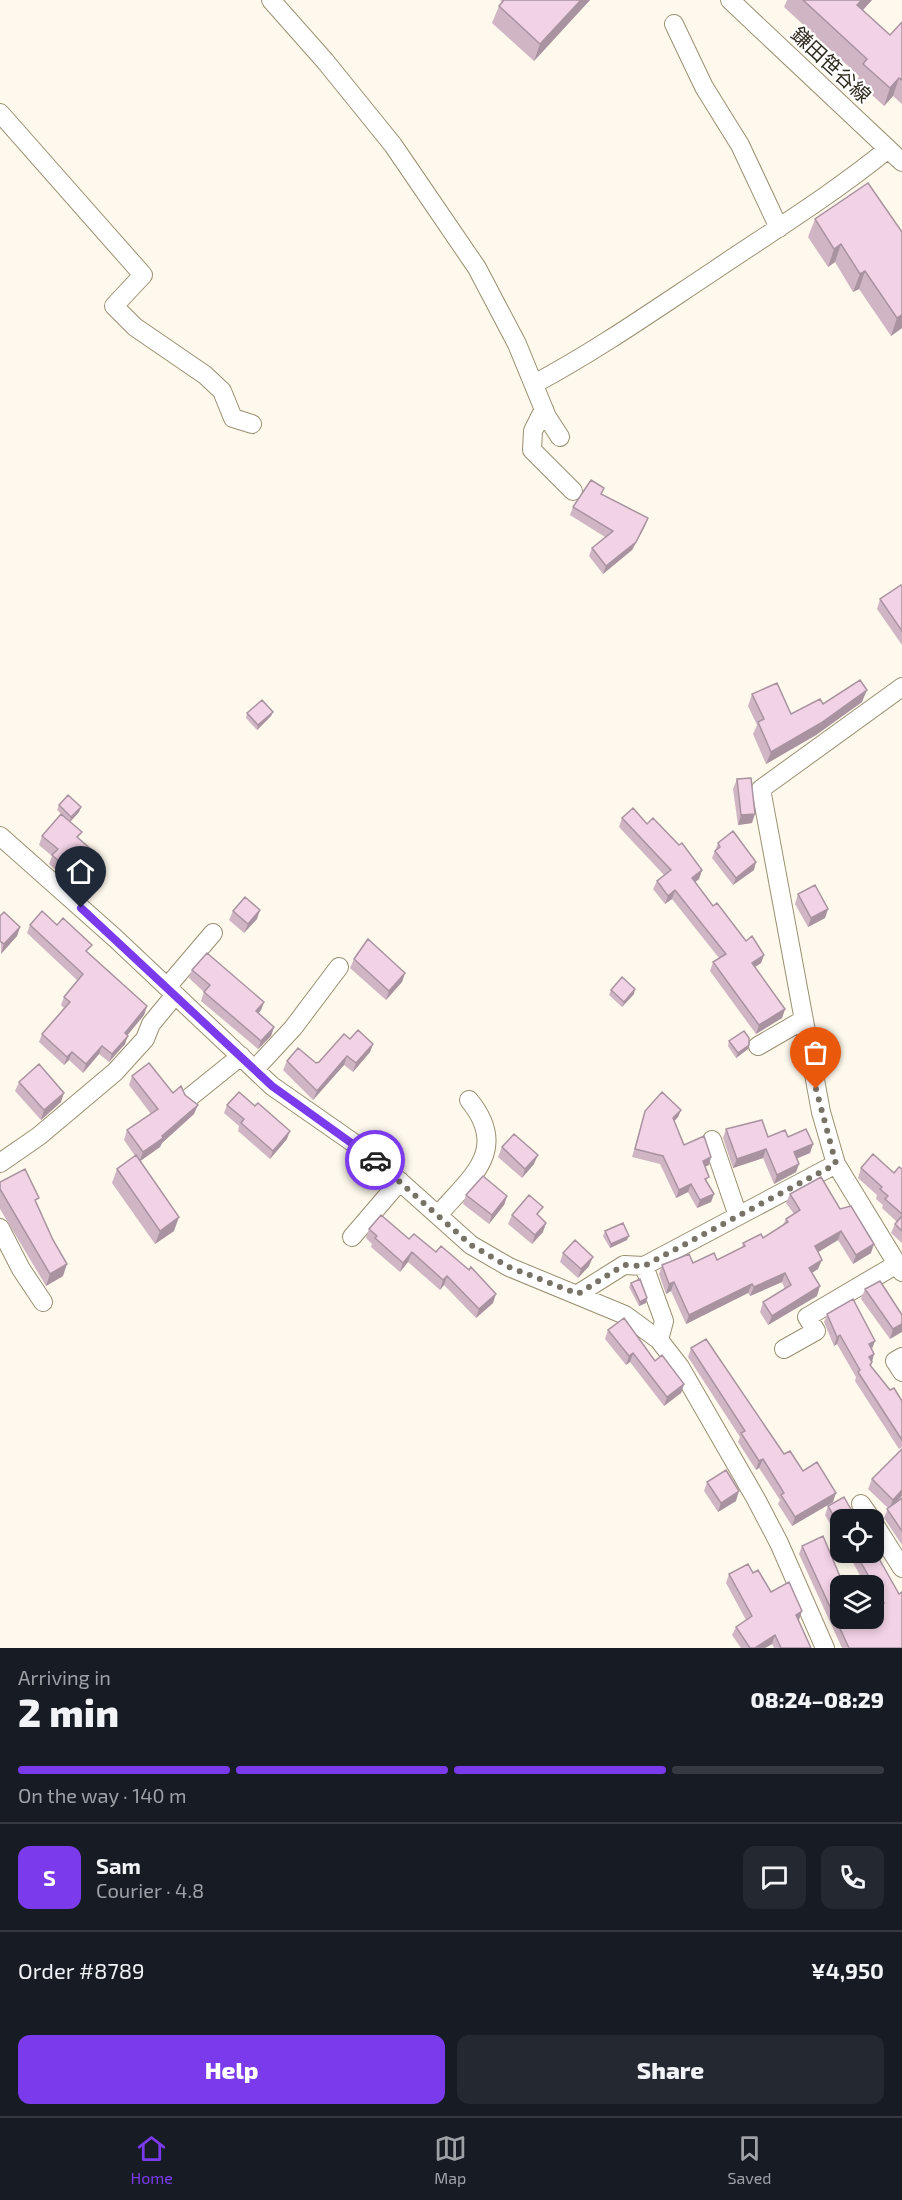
<!DOCTYPE html>
<meta charset="utf-8">
<style>
body{margin:0;font-family:"Exo 2","Noto Sans JP",sans-serif;background:#242831;color:#f1f3f6;height:100vh;display:flex;flex-direction:column;font-size:22px;white-space:nowrap}
*{box-sizing:border-box;margin:0}
p{font-size:20px;color:#9ea1a6}
.icon{flex:none;width:33px;height:33px;fill:none;stroke:currentColor;stroke-width:2;stroke-linecap:round;stroke-linejoin:round}
.map{position:relative;height:1648px;overflow:hidden}
.side{display:flex;flex-direction:column;background:#171b24;flex:1}
.side>*{flex:none}
.fabs{position:absolute;left:830px;top:1509px;display:grid;gap:12px}
.fabs a{display:grid;place-items:center;width:54px;height:54px;border-radius:12px;background:#171b24;box-shadow:0 3px 9px #0003;font-size:30px}
.pin{position:absolute;display:grid;place-items:center;width:51px;height:51px;color:#fff;margin:-62px -26px;border-radius:50% 50% 50% 0;rotate:-45deg;box-shadow:0 0 6px #0007}
.pin .icon{rotate:45deg}
.courier{position:absolute;display:grid;place-items:center;width:60px;height:60px;margin:-30px;border:4px solid #7c3aed;border-radius:50%;background:#fff;color:#222;box-shadow:0 2px 8px #0007}
.overview em{font-style:normal;font-weight:800}
.overview div{display:flex;flex-direction:column-reverse}
.overview{display:flex;align-items:center;justify-content:space-between;height:102px;padding:0 18px}
h1{font-size:39px;font-weight:800;line-height:45px}
.bar{display:grid;grid-template-columns:repeat(4,1fr);gap:9px 6px;align-content:center;height:72px;padding:0 18px}
.bar i{height:8px;border-radius:4px;background:#363941}
.bar .selected{background:#7c3aed}
.bar p{grid-column:span 4}
.line{display:flex;align-items:center;gap:15px;padding:0 18px;border-top:2px solid #363941}
.line div{flex:1}
.round{display:grid;place-items:center;flex:none;width:63px;height:63px;border-radius:12px;background:#242831}
.primary-button{display:flex;gap:12px;margin-top:auto;padding:12px 18px}
.primary-button a{flex:1;height:69px;border-radius:12px;background:#7c3aed;color:#fff;font-size:24px;font-weight:800;line-height:69px;text-align:center}
.primary-button a+a{background:#242831;color:#f1f3f6}
.tab-bar{display:flex;justify-content:space-around;align-items:center;height:84px;border-top:2px solid #363941;background:#171b24;font-size:16px;color:#9ea1a6}
.tab-bar a{display:grid;justify-items:center;gap:3px}
.tab-bar .selected{color:#7c3aed}
.map>svg:first-child{display:block}
.lines{fill:none;stroke-linecap:round;stroke-linejoin:round}
.minor-casing{stroke:#9a8f71;stroke-width:20}
.minor{stroke:#fff;stroke-width:18}
.wall{fill:#d0b5c5}
.shaded-wall{fill:#a993a0}
.building{fill:#f2d2e5;stroke:#a993a0;stroke-width:1.5}
.done{stroke:#787367;stroke-width:6;stroke-dasharray:0 10.8}
.route{stroke:#7c3aed;stroke-width:8}
.labels{text-anchor:middle;stroke-width:4.5;stroke-linejoin:round;paint-order:stroke}
.street-label{font-size:20px;fill:#302b1f;stroke:#fff}
</style>
<div class="map">
<svg width="902" height="1648" viewBox="0 0 902 1648">
<rect width="100%" height="100%" fill="#fef9ec"/>
<g class="lines">
<g class="minor-casing">
<path id="minor" d="M 271,0 L 325,61 L 393,145 L 477,268 L 517,344 L 547,417 L 560,437
M 730,0 L 902,162
M 674,24 L 704,87 L 740,145 L 779,228
M 0,113 L 143,275 L 114,306 L 135,327 L 205,375 L 222,391 L 233,418 L 252,424
M 534,384 C 596,351 653,311 712,272 C 771,232 833,194 888,149
M 544,409 L 533,431 L 532,450 L 573,491
M 902,687 L 761,789 L 821,1112 L 836,1164 L 902,1272
M 0,836 L 115,938 L 272,1086 L 368,1153 L 471,1245 L 509,1267 L 625,1315 L 659,1340 L 680,1367 L 756,1499 L 779,1543 L 825,1648
M 167,987 L 213,933
M 758,1046 L 803,1020
M 255,1069 L 293,1028 L 339,967
M 190,1097 L 241,1056
M 712,1140 L 738,1216
M 0,1163 L 39,1136 L 115,1072 L 145,1039 L 151,1024 L 175,995
M 438,1215 C 471,1177 510,1150 469,1100
M 0,1228 L 21,1269 L 43,1302
M 352,1237 L 400,1181
M 578,1294 L 624,1265 L 644,1266
M 659,1340 L 664,1321 L 644,1266 L 836,1164
M 784,1349 L 816,1331 L 807,1317 L 897,1264
M 902,1357 L 895,1361 L 902,1372
M 861,1504 L 872,1520
M 873,1522 L 902,1568"/>
</g>
<use href="#minor" class="minor"/>
</g>
<path class="wall" d="M 500,0 L 590,0 L 534,61 L 492,23 L 499,6 L 502,2 Z
M 787,0 L 872,0 L 863,10 L 890,35 L 902,22 L 902,104 L 893,96 L 884,106 L 857,81 L 859,76 L 784,7 Z
M 815,219 L 902,232 L 902,328 L 891,336 L 859,289 L 853,292 L 835,262 L 828,267 L 808,237 Z
M 604,488 L 602,494 L 645,526 L 632,550 L 603,574 L 589,556 L 592,548 L 605,537 L 570,515 L 573,507 Z
M 902,586 L 902,645 L 877,609 L 880,599 Z
M 752,694 L 791,714 L 823,704 L 862,702 L 816,735 L 766,764 L 753,734 L 757,725 L 748,706 Z
M 273,712 L 271,716 L 257,730 L 246,718 L 247,713 Z
M 737,779 L 752,823 L 738,825 L 733,789 Z
M 59,805 L 81,807 L 79,812 L 70,822 L 79,839 L 100,857 L 97,866 L 76,889 L 49,864 L 52,856 L 39,845 L 42,836 L 69,821 L 57,810 Z
M 622,818 L 647,824 L 702,870 L 699,879 L 695,882 L 713,906 L 746,941 L 764,955 L 761,963 L 755,967 L 785,1009 L 782,1018 L 756,1034 L 710,971 L 713,962 L 719,958 L 672,899 L 665,904 L 653,889 L 657,881 L 664,875 L 619,827 Z
M 718,843 L 754,870 L 733,885 L 712,858 Z
M 798,894 L 828,909 L 825,918 L 808,927 L 795,904 Z
M 233,911 L 257,919 L 244,933 L 229,920 Z
M 0,916 L 20,927 L 17,936 L 1,954 Z
M 30,925 L 89,953 L 147,1006 L 144,1015 L 127,1035 L 125,1044 L 109,1062 L 99,1054 L 83,1073 L 69,1060 L 64,1065 L 39,1042 L 42,1034 L 64,1008 L 61,1005 L 64,997 L 78,981 L 27,933 Z
M 354,959 L 405,973 L 402,982 L 386,1000 L 350,968 Z
M 192,970 L 264,1002 L 261,1010 L 258,1013 L 274,1027 L 271,1036 L 258,1049 L 201,1001 L 204,992 L 189,978 Z
M 611,990 L 634,994 L 622,1007 L 609,995 Z
M 350,1039 L 373,1044 L 370,1052 L 353,1072 L 344,1065 L 313,1100 L 283,1070 L 287,1061 L 316,1063 L 319,1062 Z
M 729,1041 L 748,1049 L 736,1058 L 728,1046 Z
M 132,1076 L 173,1093 L 194,1114 L 162,1143 L 160,1147 L 140,1161 L 174,1231 L 155,1244 L 112,1183 L 117,1169 L 135,1156 L 124,1140 L 127,1130 L 151,1114 L 129,1085 Z
M 19,1082 L 61,1102 L 41,1120 L 15,1091 Z
M 227,1105 L 255,1106 L 287,1139 L 270,1159 L 238,1131 L 239,1126 L 224,1113 Z
M 681,1110 L 678,1117 L 674,1121 L 684,1145 L 709,1165 L 705,1166 L 707,1182 L 714,1194 L 711,1202 L 697,1208 L 688,1192 L 676,1198 L 660,1164 L 632,1157 L 645,1111 Z
M 726,1129 L 768,1137 L 788,1137 L 813,1144 L 810,1153 L 797,1158 L 799,1164 L 796,1172 L 774,1184 L 763,1158 L 733,1168 L 723,1138 Z
M 502,1147 L 534,1164 L 522,1178 L 498,1157 Z
M 861,1168 L 894,1173 L 902,1169 L 902,1243 L 891,1233 L 895,1224 L 897,1222 L 882,1208 L 883,1205 L 876,1199 L 877,1195 L 858,1178 Z
M 0,1189 L 37,1204 L 53,1240 L 63,1276 L 46,1286 L 0,1209 Z
M 790,1194 L 840,1209 L 871,1253 L 853,1264 L 838,1240 L 818,1252 L 818,1269 L 812,1273 L 817,1296 L 768,1325 L 760,1312 L 763,1302 L 785,1289 L 782,1282 L 750,1296 L 748,1293 L 686,1324 L 671,1291 L 666,1294 L 659,1274 L 662,1265 L 693,1263 L 717,1260 L 742,1248 L 743,1243 L 763,1238 L 783,1225 L 786,1219 L 794,1214 L 786,1203 Z
M 466,1195 L 507,1196 L 504,1205 L 489,1224 L 463,1204 Z
M 512,1215 L 539,1217 L 543,1232 L 532,1244 L 508,1224 Z
M 369,1229 L 409,1239 L 493,1303 L 476,1318 L 444,1285 L 440,1290 L 408,1262 L 400,1272 L 371,1247 L 372,1244 L 366,1238 Z
M 605,1231 L 627,1240 L 610,1248 L 603,1236 Z
M 563,1253 L 589,1266 L 578,1278 L 560,1262 Z
M 631,1283 L 647,1298 L 646,1303 L 639,1306 L 629,1287 Z
M 865,1289 L 902,1315 L 890,1339 L 861,1299 Z
M 827,1314 L 872,1349 L 874,1354 L 870,1366 L 890,1390 L 902,1401 L 902,1447 L 899,1449 L 855,1381 L 856,1377 L 837,1344 L 834,1346 L 824,1322 Z
M 608,1330 L 655,1361 L 684,1384 L 681,1393 L 664,1406 L 630,1362 L 626,1365 L 605,1339 Z
M 691,1348 L 784,1454 L 803,1471 L 833,1502 L 792,1526 L 778,1504 L 780,1500 L 759,1468 L 756,1470 L 738,1442 L 740,1437 L 688,1357 Z
M 902,1449 L 895,1503 L 902,1498 L 902,1545 L 884,1518 L 888,1508 L 868,1489 L 872,1479 Z
M 707,1482 L 736,1501 L 718,1512 L 704,1491 Z
M 828,1506 L 840,1520 L 840,1541 L 825,1515 Z
M 802,1546 L 840,1618 L 873,1618 L 878,1606 L 873,1598 L 873,1586 L 866,1586 L 847,1552 L 873,1552 L 899,1594 L 902,1648 L 842,1648 L 799,1554 Z
M 753,1573 L 771,1592 L 799,1620 L 811,1648 L 774,1648 L 772,1644 L 765,1648 L 741,1648 L 732,1635 L 736,1627 L 746,1620 L 726,1583 L 729,1574 Z"/>
<path class="shaded-wall" d="M 581,0 L 590,0 L 534,61 L 540,44 Z
M 862,0 L 872,0 L 851,23 L 857,5 Z
M 899,78 L 893,96 L 884,106 L 890,88 Z
M 841,244 L 835,262 L 828,267 L 834,249 Z
M 865,271 L 859,289 L 853,292 L 860,274 Z
M 902,315 L 902,328 L 891,336 L 897,318 Z
M 648,518 L 645,526 L 632,550 L 603,574 L 606,566 Z
M 867,690 L 862,702 L 816,735 L 766,764 L 771,752 Z
M 273,712 L 271,716 L 257,730 L 258,725 Z
M 81,807 L 79,812 L 70,822 L 71,817 Z
M 755,814 L 752,823 L 738,825 L 741,815 Z
M 100,857 L 97,866 L 76,889 L 80,880 Z
M 756,862 L 754,870 L 733,885 L 736,878 Z
M 702,870 L 699,879 L 689,887 L 692,878 Z
M 675,890 L 672,899 L 665,904 L 668,896 Z
M 828,909 L 825,918 L 808,927 L 811,918 Z
M 260,910 L 257,919 L 244,933 L 248,924 Z
M 20,927 L 17,936 L 1,954 L 4,944 Z
M 764,955 L 761,963 L 749,971 L 752,963 Z
M 405,973 L 402,982 L 386,1000 L 389,991 Z
M 635,989 L 634,994 L 622,1007 L 624,1002 Z
M 264,1002 L 261,1010 L 253,1020 L 256,1011 Z
M 147,1006 L 144,1015 L 122,1042 L 125,1033 Z
M 785,1009 L 782,1018 L 756,1034 L 759,1025 Z
M 274,1027 L 271,1036 L 258,1049 L 261,1041 Z
M 128,1036 L 125,1044 L 109,1062 L 112,1054 Z
M 373,1044 L 370,1052 L 353,1072 L 356,1063 Z
M 749,1045 L 748,1049 L 736,1058 L 738,1053 Z
M 102,1046 L 99,1054 L 83,1073 L 86,1064 Z
M 72,1052 L 69,1060 L 64,1065 L 67,1057 Z
M 347,1056 L 344,1065 L 313,1100 L 317,1091 Z
M 64,1093 L 61,1102 L 41,1120 L 44,1110 Z
M 198,1105 L 194,1114 L 162,1143 L 160,1147 L 139,1162 L 143,1152 Z
M 681,1110 L 678,1117 L 670,1126 L 673,1118 Z
M 290,1131 L 287,1139 L 270,1159 L 273,1151 Z
M 813,1144 L 810,1153 L 791,1161 L 794,1152 Z
M 766,1149 L 763,1158 L 733,1168 L 737,1159 Z
M 538,1155 L 534,1164 L 522,1178 L 525,1169 Z
M 711,1157 L 709,1165 L 700,1169 L 703,1161 Z
M 799,1164 L 796,1172 L 774,1184 L 777,1175 Z
M 691,1184 L 688,1192 L 676,1198 L 679,1190 Z
M 714,1194 L 711,1202 L 697,1208 L 700,1200 Z
M 507,1196 L 504,1205 L 489,1224 L 492,1215 Z
M 179,1217 L 174,1231 L 155,1244 L 160,1231 Z
M 546,1223 L 543,1232 L 532,1244 L 535,1235 Z
M 841,1231 L 838,1240 L 812,1256 L 815,1246 Z
M 629,1236 L 627,1240 L 610,1248 L 611,1244 Z
M 874,1244 L 871,1253 L 853,1264 L 856,1255 Z
M 412,1252 L 408,1262 L 400,1272 L 403,1263 Z
M 593,1257 L 589,1266 L 578,1278 L 581,1269 Z
M 822,1260 L 818,1269 L 805,1277 L 809,1268 Z
M 67,1264 L 63,1276 L 46,1286 L 50,1274 Z
M 785,1273 L 782,1282 L 750,1296 L 754,1287 Z
M 447,1276 L 444,1285 L 440,1290 L 443,1280 Z
M 674,1282 L 671,1291 L 666,1294 L 669,1284 Z
M 752,1284 L 748,1293 L 686,1324 L 689,1315 Z
M 820,1286 L 817,1296 L 768,1325 L 772,1316 Z
M 496,1294 L 493,1303 L 476,1318 L 479,1309 Z
M 647,1298 L 646,1303 L 639,1306 L 640,1302 Z
M 902,1324 L 902,1332 L 890,1339 L 893,1329 Z
M 840,1335 L 837,1344 L 834,1346 L 837,1337 Z
M 875,1341 L 872,1349 L 869,1344 Z
M 633,1353 L 630,1362 L 626,1365 L 629,1356 Z
M 874,1354 L 872,1362 L 869,1371 L 869,1357 Z
M 684,1384 L 681,1393 L 664,1406 L 667,1397 Z
M 763,1459 L 759,1468 L 756,1470 L 759,1461 Z
M 902,1490 L 902,1496 L 889,1509 L 893,1500 Z
M 739,1491 L 736,1501 L 718,1512 L 721,1503 Z
M 836,1493 L 833,1502 L 792,1526 L 795,1517 Z
M 802,1611 L 799,1620 L 793,1623 L 796,1615 Z
M 775,1635 L 772,1644 L 765,1648 L 755,1648 Z"/>
<path class="building" d="M 504,0 L 581,0 L 540,44 L 499,6 Z
M 803,0 L 862,0 L 857,5 L 890,35 L 902,22 L 902,80 L 899,78 L 890,88 L 863,64 L 867,59 Z
M 868,183 L 902,232 L 902,315 L 897,318 L 865,271 L 860,274 L 841,244 L 834,249 L 815,219 Z
M 591,480 L 604,488 L 601,494 L 648,518 L 636,542 L 606,566 L 592,548 L 613,531 L 573,507 Z
M 901,585 L 902,586 L 902,631 L 880,599 Z
M 860,680 L 867,690 L 821,723 L 771,752 L 758,722 L 764,719 L 752,694 L 777,683 L 791,714 L 820,699 L 823,704 Z
M 262,700 L 273,712 L 258,725 L 247,713 Z
M 751,778 L 755,814 L 741,815 L 737,779 Z
M 68,795 L 81,807 L 71,817 L 59,805 Z
M 633,808 L 647,824 L 653,818 L 679,845 L 682,843 L 702,870 L 692,878 L 713,906 L 717,903 L 746,941 L 752,936 L 764,955 L 752,963 L 785,1009 L 759,1025 L 713,962 L 726,954 L 675,890 L 668,896 L 657,881 L 671,870 L 622,818 Z
M 61,814 L 82,832 L 77,837 L 100,857 L 80,880 L 52,855 L 58,849 L 42,836 Z
M 733,831 L 756,862 L 736,878 L 715,851 L 720,847 L 718,843 Z
M 815,885 L 828,909 L 811,918 L 798,894 Z
M 245,897 L 260,910 L 248,924 L 233,911 Z
M 42,911 L 57,925 L 63,918 L 92,945 L 86,951 L 147,1006 L 125,1033 L 128,1036 L 112,1054 L 102,1046 L 86,1064 L 72,1052 L 67,1057 L 42,1034 L 70,1002 L 64,997 L 83,974 L 30,925 Z
M 4,912 L 20,927 L 4,944 L 0,941 L 0,916 Z
M 368,939 L 405,973 L 389,991 L 354,959 Z
M 207,953 L 264,1002 L 256,1011 L 274,1027 L 261,1041 L 204,992 L 210,985 L 192,970 Z
M 622,977 L 635,989 L 624,1002 L 611,990 Z
M 358,1030 L 373,1044 L 356,1063 L 347,1056 L 317,1091 L 287,1061 L 298,1048 L 316,1063 L 319,1062 L 344,1034 L 350,1039 Z
M 744,1031 L 749,1038 L 749,1045 L 738,1053 L 729,1041 Z
M 149,1063 L 173,1093 L 181,1086 L 185,1095 L 198,1105 L 162,1136 L 163,1138 L 143,1152 L 127,1130 L 158,1109 L 132,1076 Z
M 39,1064 L 64,1093 L 44,1110 L 19,1082 Z
M 239,1092 L 255,1106 L 258,1103 L 290,1131 L 273,1151 L 241,1123 L 244,1119 L 227,1105 Z
M 662,1092 L 681,1110 L 673,1118 L 684,1145 L 704,1136 L 711,1157 L 703,1161 L 709,1177 L 705,1179 L 714,1194 L 700,1200 L 691,1184 L 679,1190 L 663,1156 L 635,1149 L 645,1111 Z
M 762,1120 L 768,1137 L 785,1130 L 788,1137 L 806,1129 L 813,1144 L 794,1152 L 799,1164 L 777,1175 L 766,1149 L 737,1159 L 726,1129 Z
M 514,1134 L 538,1155 L 525,1169 L 502,1147 Z
M 873,1154 L 894,1173 L 899,1167 L 902,1169 L 902,1214 L 885,1199 L 888,1196 L 880,1189 L 882,1187 L 861,1168 Z
M 136,1155 L 179,1217 L 160,1231 L 117,1169 Z
M 25,1169 L 39,1198 L 35,1200 L 53,1240 L 67,1264 L 50,1274 L 0,1189 L 0,1182 Z
M 483,1176 L 507,1196 L 492,1215 L 466,1195 Z
M 821,1177 L 840,1209 L 851,1206 L 874,1244 L 856,1255 L 841,1231 L 815,1246 L 822,1260 L 809,1268 L 820,1286 L 772,1316 L 763,1302 L 791,1285 L 785,1273 L 754,1287 L 752,1284 L 689,1315 L 674,1282 L 669,1284 L 662,1265 L 689,1254 L 693,1263 L 714,1253 L 717,1260 L 745,1246 L 743,1243 L 761,1234 L 763,1238 L 788,1222 L 786,1219 L 800,1210 L 790,1194 Z
M 529,1195 L 543,1207 L 537,1214 L 546,1223 L 535,1235 L 512,1215 Z
M 381,1215 L 409,1239 L 414,1234 L 436,1252 L 441,1246 L 469,1270 L 471,1267 L 496,1294 L 479,1309 L 447,1276 L 443,1280 L 412,1252 L 403,1263 L 375,1238 L 377,1236 L 369,1229 Z
M 902,1216 L 902,1231 L 895,1224 Z
M 623,1223 L 629,1236 L 611,1244 L 605,1231 Z
M 575,1240 L 593,1257 L 581,1269 L 563,1253 Z
M 640,1279 L 647,1298 L 640,1302 L 631,1283 Z
M 880,1281 L 902,1315 L 902,1324 L 893,1329 L 865,1289 Z
M 853,1299 L 875,1341 L 869,1344 L 874,1354 L 869,1357 L 872,1362 L 870,1365 L 890,1390 L 894,1388 L 902,1401 L 902,1440 L 858,1372 L 860,1370 L 840,1335 L 837,1337 L 827,1314 Z
M 624,1318 L 655,1361 L 662,1355 L 684,1384 L 667,1397 L 633,1353 L 629,1356 L 608,1330 Z
M 706,1339 L 784,1454 L 790,1451 L 803,1471 L 817,1462 L 836,1493 L 795,1517 L 781,1495 L 784,1493 L 763,1459 L 759,1461 L 741,1433 L 745,1431 L 691,1348 Z
M 902,1449 L 902,1490 L 893,1500 L 872,1479 Z
M 726,1470 L 739,1491 L 721,1503 L 707,1482 Z
M 844,1497 L 857,1520 L 840,1520 L 840,1527 L 828,1506 Z
M 902,1498 L 902,1531 L 887,1509 Z
M 823,1536 L 844,1586 L 840,1586 L 840,1618 L 873,1618 L 873,1608 L 884,1603 L 855,1552 L 873,1552 L 873,1548 L 899,1594 L 902,1592 L 902,1648 L 849,1648 L 802,1546 Z
M 748,1564 L 753,1573 L 758,1570 L 771,1592 L 789,1582 L 802,1611 L 796,1615 L 811,1648 L 781,1648 L 775,1635 L 755,1648 L 750,1648 L 736,1627 L 752,1616 L 729,1574 Z"/>
<g class="lines">
<path class="done" d="M 375,1160 L 471,1245 L 509,1267 L 578,1294 L 624,1265 L 644,1266 L 836,1164 L 816,1089"/>
<path class="route" d="M 81,908 L 272,1086 L 375,1160"/>
</g>
<g class="labels">
<g class="street-label">
<text transform="translate(831 65) rotate(43)" y="7">鎌田笹谷線</text>
</g>
</g>
</svg>
<div class="fabs">
<a><svg class="icon" aria-label="locate" viewBox="0 0 24 24"><circle cx="12" cy="12" r="6"/><path d="M12 2v4M12 18v4M2 12h4M18 12h4"/></svg></a>
<a><svg class="icon" aria-label="layers" viewBox="0 0 24 24"><path d="M12 4l9 5-9 5-9-5zM3 14l9 5 9-5"/></svg></a>
</div>
<div class="pin" style="left:816px;top:1089px;background:#ea580c"><svg class="icon" aria-label="bag" viewBox="0 0 24 24"><path d="M5 8h14l-1 12H6zM9 8a3 3 0 0 1 6 0"/></svg></div>
<div class="pin" style="left:81px;top:908px;background:#1f2937"><svg class="icon" aria-label="home" viewBox="0 0 24 24"><path d="M3 11l9-7 9 7M6 9v11h12V9"/></svg></div>
<div class="courier" style="left:375px;top:1160px"><svg class="icon" aria-label="car" viewBox="0 0 24 24"><path d="M5 17H2v-5l4-1 3-4h7l3 4 3 1v5h-3M9 17h6M6 11h13"/><circle cx="7" cy="17" r="2"/><circle cx="17" cy="17" r="2"/></svg></div>
</div>
<section class="side">
<div class="overview"><div><h1>2 min</h1><p>Arriving in</p></div><em>08:24–08:29</em></div>
<div class="bar"><i class="selected"></i><i class="selected"></i><i class="selected"></i><i></i><p>On the way · 140 m</p></div>
<div class="line" style="height:108px"><b class="round" style="background:#7c3aed;color:#fff">S</b><div><b>Sam</b><p>Courier · 4.8</p></div><a class="round"><svg class="icon" aria-label="chat" viewBox="0 0 24 24"><path d="M4 5h16v11H9l-5 4z"/></svg></a><a class="round"><svg class="icon" aria-label="phone" viewBox="0 0 24 24"><path d="M5 4h4l2 5-3 2q2 4 5 5l2-3 5 2v4C11 20 4 13 5 4z"/></svg></a></div>
<div class="line" style="height:78px"><div>Order #8789</div><b>¥4,950</b></div>
<div class="primary-button"><a>Help</a><a>Share</a></div>
</section>
<nav class="tab-bar">
<a class="selected"><svg class="icon" aria-label="home" viewBox="0 0 24 24"><path d="M3 11l9-7 9 7M6 9v11h12V9"/></svg>Home</a>
<a><svg class="icon" aria-label="map" viewBox="0 0 24 24"><path d="M3 6l6-2 6 2 6-2v14l-6 2-6-2-6 2zM9 4v14M15 6v14"/></svg>Map</a>
<a><svg class="icon" aria-label="saved" viewBox="0 0 24 24"><path d="M7 4h10v16l-5-4-5 4z"/></svg>Saved</a>
</nav>
